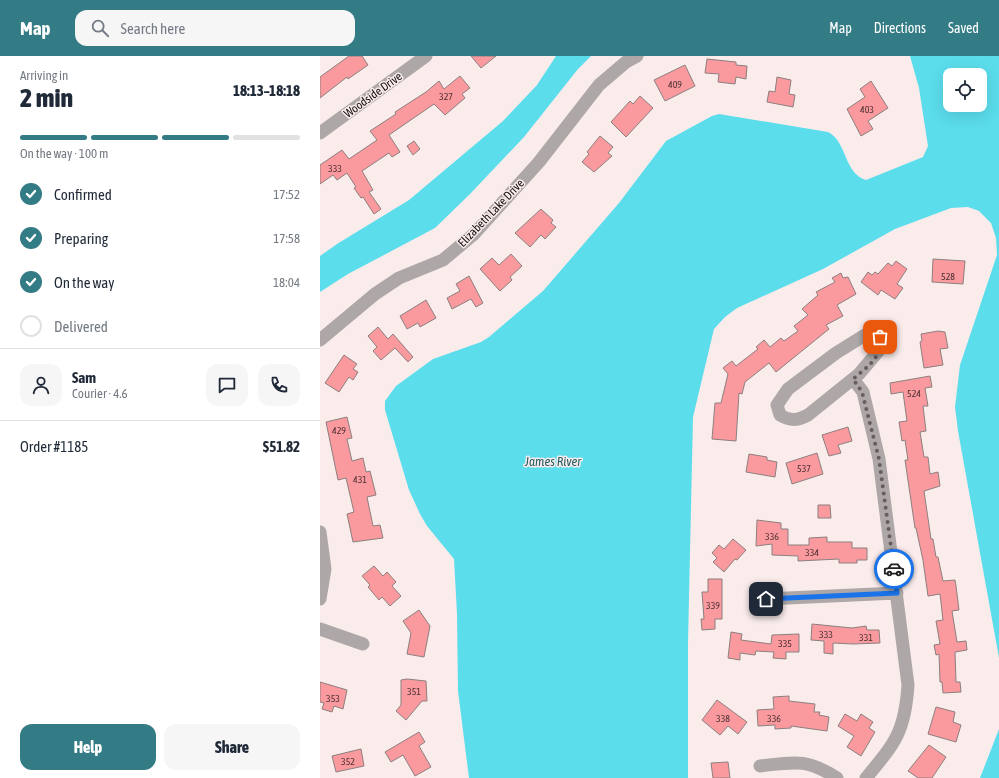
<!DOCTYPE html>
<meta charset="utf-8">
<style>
body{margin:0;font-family:"Asap Condensed",sans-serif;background:#f6f6f7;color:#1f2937;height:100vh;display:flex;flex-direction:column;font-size:15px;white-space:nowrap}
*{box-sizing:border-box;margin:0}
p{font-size:13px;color:#747a83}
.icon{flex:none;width:22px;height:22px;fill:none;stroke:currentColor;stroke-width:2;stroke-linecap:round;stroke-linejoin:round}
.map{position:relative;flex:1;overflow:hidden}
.drawer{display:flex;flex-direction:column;background:#fff;width:320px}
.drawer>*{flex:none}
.buttons{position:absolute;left:623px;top:12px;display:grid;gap:8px}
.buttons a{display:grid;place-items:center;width:44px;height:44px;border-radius:8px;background:#fff;box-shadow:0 4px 16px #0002;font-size:20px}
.pin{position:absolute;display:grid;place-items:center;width:34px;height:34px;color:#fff;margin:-17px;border-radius:8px;box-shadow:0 2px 6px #0006}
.courier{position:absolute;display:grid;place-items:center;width:40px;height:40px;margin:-20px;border:3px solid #1a73e8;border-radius:50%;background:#fff;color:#222;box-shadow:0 1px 5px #0007}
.headline em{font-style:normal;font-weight:800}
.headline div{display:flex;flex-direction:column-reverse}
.headline{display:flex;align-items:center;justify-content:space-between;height:68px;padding:0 20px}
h1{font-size:26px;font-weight:800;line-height:30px}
.bar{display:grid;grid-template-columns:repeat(4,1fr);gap:6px 4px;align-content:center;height:48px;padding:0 20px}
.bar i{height:5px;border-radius:3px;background:#e0e1e3}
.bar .current{background:#347c85}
.bar p{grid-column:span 4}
.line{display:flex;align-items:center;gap:10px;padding:0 20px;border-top:1px solid #e0e1e3}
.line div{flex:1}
.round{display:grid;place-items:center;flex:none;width:42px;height:42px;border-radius:12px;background:#f6f6f7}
ol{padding:0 20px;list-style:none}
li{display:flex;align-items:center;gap:12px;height:44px}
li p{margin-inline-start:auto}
li .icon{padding:4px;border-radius:50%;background:#347c85;color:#fff;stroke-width:4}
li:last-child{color:#747a83}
li i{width:22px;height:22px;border:2px solid #e0e1e3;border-radius:50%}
.cta{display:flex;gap:8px;margin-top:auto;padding:8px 20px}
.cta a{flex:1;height:46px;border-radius:12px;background:#347c85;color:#fff;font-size:16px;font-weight:800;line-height:46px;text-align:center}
.cta a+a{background:#f6f6f7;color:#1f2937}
header{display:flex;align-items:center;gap:24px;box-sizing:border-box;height:56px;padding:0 20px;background:#347c85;color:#fff}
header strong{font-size:19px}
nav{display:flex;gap:22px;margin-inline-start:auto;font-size:14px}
.search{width:280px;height:36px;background:#f6f6f7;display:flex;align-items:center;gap:10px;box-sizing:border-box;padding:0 14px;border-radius:12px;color:#747a83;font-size:15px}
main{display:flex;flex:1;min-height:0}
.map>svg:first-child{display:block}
.water{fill:#5bddec;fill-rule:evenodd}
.building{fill:#fa9a9e;stroke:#8c7f7f}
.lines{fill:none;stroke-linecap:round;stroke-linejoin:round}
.minor{stroke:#aea7a7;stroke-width:13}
.done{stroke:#665d5d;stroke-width:4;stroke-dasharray:0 7.2}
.route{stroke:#1a73e8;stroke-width:5}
.labels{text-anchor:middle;stroke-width:3;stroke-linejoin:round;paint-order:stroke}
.number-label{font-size:10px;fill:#4e3234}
.street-label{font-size:12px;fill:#151010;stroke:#fbecec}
.water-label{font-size:13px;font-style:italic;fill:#275e64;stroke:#fbecec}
</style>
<header>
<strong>Map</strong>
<div class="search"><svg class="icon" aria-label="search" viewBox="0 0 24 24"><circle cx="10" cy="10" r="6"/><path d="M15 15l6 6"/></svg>Search here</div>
<nav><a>Map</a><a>Directions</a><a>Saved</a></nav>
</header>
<main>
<section class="drawer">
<div class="headline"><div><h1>2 min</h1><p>Arriving in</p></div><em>18:13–18:18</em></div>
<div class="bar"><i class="current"></i><i class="current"></i><i class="current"></i><i></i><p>On the way · 100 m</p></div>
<ol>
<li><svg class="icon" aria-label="check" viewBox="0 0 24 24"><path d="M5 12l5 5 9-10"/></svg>Confirmed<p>17:52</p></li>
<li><svg class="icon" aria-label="check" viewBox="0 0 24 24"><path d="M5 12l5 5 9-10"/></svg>Preparing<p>17:58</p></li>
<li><svg class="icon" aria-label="check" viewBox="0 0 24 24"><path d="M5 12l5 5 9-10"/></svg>On the way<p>18:04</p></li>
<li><i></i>Delivered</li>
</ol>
<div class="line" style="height:72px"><a class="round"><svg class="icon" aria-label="person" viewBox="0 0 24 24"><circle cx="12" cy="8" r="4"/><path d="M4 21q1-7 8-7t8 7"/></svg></a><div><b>Sam</b><p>Courier · 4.6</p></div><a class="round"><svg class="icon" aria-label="chat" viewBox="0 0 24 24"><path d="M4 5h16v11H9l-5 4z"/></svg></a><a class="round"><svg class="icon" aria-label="phone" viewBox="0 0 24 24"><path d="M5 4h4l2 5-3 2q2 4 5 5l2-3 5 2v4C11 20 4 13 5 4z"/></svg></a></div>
<div class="line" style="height:52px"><div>Order #1185</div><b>$51.82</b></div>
<div class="cta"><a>Help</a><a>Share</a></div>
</section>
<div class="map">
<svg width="679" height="722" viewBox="0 0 679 722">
<rect width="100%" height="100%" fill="#fbecec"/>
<path class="water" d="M 236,0 L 271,0 L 258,13 L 204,81 L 150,138 L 115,172 L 28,218 L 0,236 L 0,200 L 17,188 L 89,144 L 183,65 L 217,29 Z
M 590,0 L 679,0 L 679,602 L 638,375 L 635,351 L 640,309 L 677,199 L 676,182 L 671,167 L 659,155 L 648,151 L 631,152 L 575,173 L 503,213 L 417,252 L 405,261 L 394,273 L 373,361 L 368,587 L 368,722 L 149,722 L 138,635 L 137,558 L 134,503 L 107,470 L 100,458 L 89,434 L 65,354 L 65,345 L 76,330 L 113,303 L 161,286 L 169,281 L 223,235 L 299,147 L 346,85 L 392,60 L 399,58 L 508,76 C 527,85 524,118 546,124 L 603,101 L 608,90 L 599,32 ZM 630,19 L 660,19 L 660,49 L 630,49 Z
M 679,673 L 679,722 L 660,722 Z"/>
<path class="building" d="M 29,0 L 42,0 L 48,9 L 28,23 L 27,21 L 0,42 L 0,21 Z
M 151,0 L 176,0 L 161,12 Z
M 387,3 L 416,6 L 416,9 L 427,10 L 426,23 L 416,21 L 415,28 L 398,26 L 399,18 L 385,17 Z
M 365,9 L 375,30 L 345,45 L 334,24 Z
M 140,20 L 150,32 L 142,38 L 145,42 L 125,59 L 114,48 L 69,79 L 80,96 L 72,101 L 69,97 L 42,115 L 53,134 L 49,136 L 61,153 L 54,158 L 43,141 L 41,142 L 34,132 L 36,131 L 27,117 L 17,124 L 13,119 L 0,128 L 0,109 L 22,94 L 29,103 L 57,84 L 50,75 L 76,58 L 75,56 L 106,36 L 119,25 L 124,33 Z
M 457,21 L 471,24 L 469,38 L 475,39 L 473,51 L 447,46 L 449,35 L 455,36 Z
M 551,25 L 568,52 L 548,65 L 553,73 L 541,80 L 527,53 L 545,41 L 540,33 Z
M 320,40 L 333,52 L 306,81 L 291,66 L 310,45 L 313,48 Z
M 280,80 L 293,91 L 288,97 L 292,100 L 274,116 L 262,106 L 269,98 L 267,96 Z
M 94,85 L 100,93 L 93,99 L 87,90 Z
M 221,153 L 233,164 L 231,167 L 236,171 L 225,183 L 221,179 L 210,191 L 195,177 Z
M 191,198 L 202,210 L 190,221 L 192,224 L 180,235 L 160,213 L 172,202 L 179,209 Z
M 613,203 L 645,205 L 643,228 L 612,226 Z
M 576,205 L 587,213 L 577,228 L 583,232 L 575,243 L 561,234 L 558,239 L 541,226 L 548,216 L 552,219 L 555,216 L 558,218 L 568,207 L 572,210 Z
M 521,217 L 523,222 L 528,221 L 536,238 L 517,249 L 523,260 L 506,269 L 509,273 L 456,316 L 449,307 L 425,326 L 422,338 L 419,337 L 416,385 L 392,383 L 395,347 L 401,347 L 408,318 L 403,312 L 412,305 L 416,310 L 438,293 L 436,291 L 444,284 L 450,291 L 461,282 L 464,285 L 478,275 L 474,270 L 488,259 L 482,253 L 498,239 L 496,236 L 515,226 L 512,222 Z
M 149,220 L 163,247 L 156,251 L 151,243 L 132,253 L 127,242 L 140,235 L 136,228 Z
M 106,244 L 116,262 L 100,271 L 98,267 L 87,273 L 80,260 Z
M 58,271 L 68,283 L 73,278 L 93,301 L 88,306 L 75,292 L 61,304 L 53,295 L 57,291 L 48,280 Z
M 618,275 L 625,276 L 628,292 L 620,293 L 623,309 L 604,312 L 600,286 L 602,285 L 601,278 Z
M 24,299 L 37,308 L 33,313 L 38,316 L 33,324 L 29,321 L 19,336 L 5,327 Z
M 610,320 L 612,331 L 605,332 L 608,350 L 603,350 L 606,375 L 600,376 L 604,401 L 608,401 L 610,418 L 618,416 L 620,430 L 604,435 L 611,483 L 613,483 L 616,501 L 618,501 L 623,525 L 635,524 L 636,530 L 639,554 L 632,555 L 637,586 L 646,585 L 647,594 L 635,596 L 636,626 L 640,626 L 641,636 L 623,637 L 622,626 L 620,626 L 619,598 L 616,599 L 614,589 L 620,588 L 616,565 L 623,564 L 620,538 L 608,540 L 603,504 L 596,472 L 595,472 L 585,404 L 588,404 L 585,384 L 582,385 L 579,366 L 587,365 L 583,336 L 571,338 L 570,327 Z
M 27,361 L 32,382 L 27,383 L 32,405 L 43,402 L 46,416 L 50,415 L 56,439 L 47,441 L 53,470 L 60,469 L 63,482 L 33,486 L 27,458 L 34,456 L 26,422 L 18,424 L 6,366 Z
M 528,371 L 532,385 L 518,389 L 521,397 L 509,400 L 502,379 Z
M 497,397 L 503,418 L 472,428 L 466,407 Z
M 429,398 L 447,401 L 447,404 L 457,406 L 455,421 L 426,416 Z
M 498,449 L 510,449 L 511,462 L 498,462 Z
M 437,464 L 461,467 L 461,473 L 468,473 L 468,489 L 489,489 L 489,482 L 507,481 L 507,486 L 532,486 L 532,492 L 547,492 L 547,504 L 537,504 L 537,507 L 519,507 L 519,503 L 478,505 L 478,500 L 452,499 L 452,488 L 436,490 Z
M 413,483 L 426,494 L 417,504 L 415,503 L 404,516 L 393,506 L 397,502 L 392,497 L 399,489 L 404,493 Z
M 54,510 L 63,520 L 67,516 L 76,526 L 72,530 L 81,540 L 70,550 L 62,541 L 59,544 L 48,531 L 50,529 L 42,520 Z
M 388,523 L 402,523 L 402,563 L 395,563 L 395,573 L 382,574 L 381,563 L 384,563 L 382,536 L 388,536 Z
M 99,554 L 110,570 L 104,601 L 87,598 L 91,577 L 83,565 Z
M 492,568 L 532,572 L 546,570 L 547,574 L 559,574 L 560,587 L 533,588 L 513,587 L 513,598 L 504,597 L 504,585 L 491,584 Z
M 411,576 L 422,578 L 421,584 L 451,588 L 452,579 L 479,578 L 479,596 L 466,596 L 466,603 L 453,602 L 454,596 L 436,595 L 435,599 L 420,597 L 420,604 L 408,602 Z
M 87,623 L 106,625 L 107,645 L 102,645 L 86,664 L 76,655 L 81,649 L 81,624 Z
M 0,626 L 27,634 L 23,653 L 14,650 L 12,656 L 2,653 L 4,647 L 0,646 Z
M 469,640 L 469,645 L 495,648 L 494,656 L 500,656 L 499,659 L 509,661 L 507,675 L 471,670 L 471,672 L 455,673 L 455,669 L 438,670 L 437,654 L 454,653 L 453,641 Z
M 397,644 L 427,666 L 418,678 L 408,670 L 400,679 L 382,664 Z
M 616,651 L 635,656 L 633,666 L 641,669 L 636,686 L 608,678 Z
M 525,658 L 537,665 L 541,658 L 553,666 L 549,672 L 555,676 L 541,700 L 527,691 L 534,680 L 518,670 Z
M 99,676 L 105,686 L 99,690 L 111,711 L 95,720 L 83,699 L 71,706 L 65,696 Z
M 609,689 L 626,701 L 612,722 L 598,722 L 588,715 Z
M 41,693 L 44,710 L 16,716 L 12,700 Z
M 408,706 L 410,722 L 393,722 L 391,707 Z"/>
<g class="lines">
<path class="minor" d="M 0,77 L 106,0
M 556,278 L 561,281 L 561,292 L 539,318 L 488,359 C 477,365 470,365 460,359 L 457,349 L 468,333 L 516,297 L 545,279 Z
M 0,284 L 55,238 L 79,222 L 123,204 L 154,178 L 219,106 L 279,29 L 306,6 L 317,0
M 533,323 L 543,336 L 559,403 L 588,629 C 585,676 575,687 546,722
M 0,476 L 5,513 L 0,543
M 446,543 L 577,537
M 0,573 L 43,588
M 440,710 C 474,706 486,702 517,722"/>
</g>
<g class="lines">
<path class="done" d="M 560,281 C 566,298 545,313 533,323 L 542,336 L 559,403 L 574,513"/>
<path class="route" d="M 446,543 L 577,537 L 574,513"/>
</g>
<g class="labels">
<g class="number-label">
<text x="355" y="32">409</text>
<text x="126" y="44">327</text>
<text x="547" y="57">403</text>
<text x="15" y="116">333</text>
<text x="628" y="224">528</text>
<text x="594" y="341">524</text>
<text x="19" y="378">429</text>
<text x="484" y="416">537</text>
<text x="40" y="427">431</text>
<text x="452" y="484">336</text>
<text x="492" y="500">334</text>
<text x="393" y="553">339</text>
<text x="506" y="582">333</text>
<text x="546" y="585">331</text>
<text x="465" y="591">335</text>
<text x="94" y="639">351</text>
<text x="13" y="646">353</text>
<text x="403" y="666">338</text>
<text x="454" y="666">336</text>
<text x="28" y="709">352</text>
</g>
<g class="street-label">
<text transform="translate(53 39) rotate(-36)" y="4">Woodside Drive</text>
<text transform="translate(171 157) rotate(-46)" y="4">Elizabeth Lake Drive</text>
</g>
<g class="water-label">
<text x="233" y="410">James River</text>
</g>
</g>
</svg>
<div class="buttons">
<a><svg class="icon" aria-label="locate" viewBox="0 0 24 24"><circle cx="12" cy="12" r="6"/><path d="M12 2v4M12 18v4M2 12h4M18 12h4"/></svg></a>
</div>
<div class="pin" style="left:560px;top:281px;background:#ea580c"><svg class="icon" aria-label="bag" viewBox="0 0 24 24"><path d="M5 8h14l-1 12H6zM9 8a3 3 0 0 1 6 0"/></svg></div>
<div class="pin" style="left:446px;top:543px;background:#1f2937"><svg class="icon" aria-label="home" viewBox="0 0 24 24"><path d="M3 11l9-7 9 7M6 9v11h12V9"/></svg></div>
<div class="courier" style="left:574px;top:513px"><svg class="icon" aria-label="car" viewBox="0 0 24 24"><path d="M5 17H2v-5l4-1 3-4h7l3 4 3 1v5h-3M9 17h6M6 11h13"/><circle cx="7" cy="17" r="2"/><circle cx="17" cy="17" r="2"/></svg></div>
</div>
</main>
